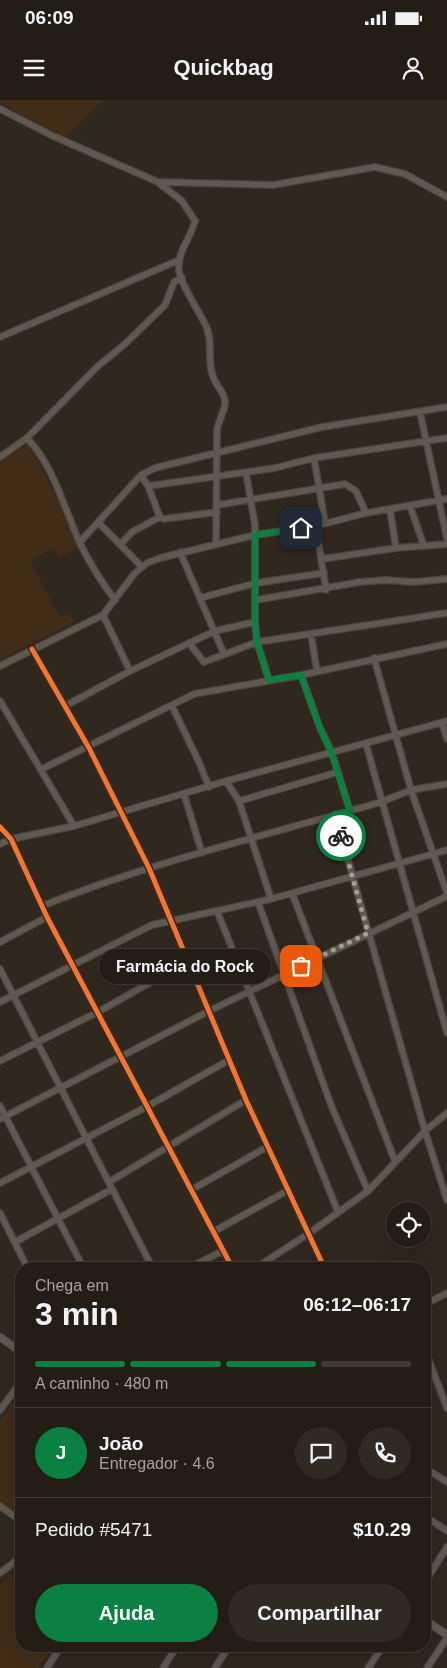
<!DOCTYPE html>
<html lang="pt">
<meta charset="utf-8">
<style>
body{margin:0;font-family:Helvetica,sans-serif;background:#302a23;color:#f1f3f6;height:100vh;display:flex;flex-direction:column;font-size:19px;white-space:nowrap}
*{box-sizing:border-box;margin:0}
p{font-size:16px;color:#a3a2a1}
.icon{flex:none;width:28px;height:28px;fill:none;stroke:currentColor;stroke-width:2;stroke-linecap:round;stroke-linejoin:round}
.map{position:relative;flex:1;overflow:hidden}
.panel{position:absolute;left:15px;top:1162px;width:416px;height:390px;display:flex;flex-direction:column;background:#241d16;border-radius:20px;box-shadow:0 5px 20px #0002,0 0 0 1px #413b35}
.panel>*{flex:none}
.controls{position:absolute;left:386px;top:1102px;display:grid;gap:10px}
.controls a{display:grid;place-items:center;width:45px;height:45px;border-radius:50%;background:#241d16;box-shadow:0 5px 20px #0002,0 0 0 1px #413b35;font-size:25px}
.pin{position:absolute;display:grid;place-items:center;width:42px;height:42px;color:#fff;margin:-21px;border-radius:10px;box-shadow:0 2px 8px #0006}
.courier{position:absolute;display:grid;place-items:center;width:50px;height:50px;margin:-25px;border:4px solid #0b8043;border-radius:50%;background:#fff;color:#222;box-shadow:0 1px 6px #0007}
.bubble{position:absolute;height:35px;border-radius:18px;background:#241d16;box-shadow:0 5px 20px #0002,0 0 0 1px #413b35;font-size:16px;font-weight:700;line-height:35px;text-align:center}
.summary em{font-style:normal;font-weight:700}
.summary div{display:flex;flex-direction:column-reverse}
.summary{display:flex;align-items:center;justify-content:space-between;height:85px;padding:0 20px}
h1{font-size:32px;font-weight:700;line-height:38px}
.bar{display:grid;grid-template-columns:repeat(4,1fr);gap:8px 5px;align-content:center;height:60px;padding:0 20px}
.bar i{height:6px;border-radius:4px;background:#413b35}
.bar .selected{background:#0b8043}
.bar p{grid-column:span 4}
.line{display:flex;align-items:center;gap:12px;padding:0 20px;border-top:1px solid #413b35}
.line div{flex:1}
.round{display:grid;place-items:center;flex:none;width:52px;height:52px;border-radius:26px;background:#302a23}
.button{display:flex;gap:10px;margin-top:auto;padding:10px 20px}
.button a{flex:1;height:58px;border-radius:30px;background:#0b8043;color:#fff;font-size:20px;font-weight:700;line-height:58px;text-align:center}
.button a+a{background:#302a23;color:#f1f3f6}
.status{display:flex;justify-content:space-between;align-items:center;height:35px;padding:0 25px;background:#241d16;direction:ltr}
.status svg{height:14px;fill:currentColor}
header{display:flex;justify-content:space-between;align-items:center;height:65px;padding:0 20px;background:#241d16;font-size:22px;font-weight:700}
.map>svg:first-child{display:block}
.built{fill:#412c18}
.lines{fill:none;stroke-linecap:round;stroke-linejoin:round}
.minor-casing{stroke:#4d443e;stroke-width:8}
.tertiary-casing{stroke:#4d443e;stroke-width:9}
.minor{stroke:#605952;stroke-width:5.5}
.tertiary{stroke:#605952;stroke-width:7}
.cycleway-casing{stroke:#382616;stroke-width:8}
.cycleway{stroke:#f07635;stroke-width:5}
.done{stroke:#a79c92;stroke-width:5;stroke-dasharray:0 9}
.route{stroke:#0b8043;stroke-width:6}
</style>
<div class="status"><b>06:09</b><svg viewBox="0 0 49 12"><path d="M0 12V9h3v3zM5 12V6h3v6zM10 12V3h3v9zM15 12V0h3v12zM26 1h20v11H26zM47 4h2v5h-2z"/></svg></div>
<header><svg class="icon" aria-label="menu" viewBox="0 0 24 24"><path d="M4 6h16M4 12h16M4 18h16"/></svg>Quickbag<svg class="icon" aria-label="person" viewBox="0 0 24 24"><circle cx="12" cy="8" r="4"/><path d="M4 21q1-7 8-7t8 7"/></svg></header>
<div class="map">
<svg width="447" height="1568" viewBox="0 0 447 1568">
<rect width="100%" height="100%" fill="#30271e"/>
<path class="built" d="M 0,0 L 103,0 L 65,37 L 0,3 Z
M 29,343 L 81,446 L 59,458 L 54,448 L 30,461 L 60,517 L 69,513 L 73,522 L 0,560 L 0,362 Z
M 21,1293 L 21,1407 L 16,1413 L 0,1402 L 0,1320 Z
M 21,1472 L 21,1546 L 52,1546 L 39,1568 L 0,1568 L 0,1485 L 10,1475 L 17,1479 Z"/>
<g class="lines">
<g class="minor-casing">
<path id="minor" d="M 0,9 L 53,36 L 158,82 L 273,85 L 375,67 L 405,74 L 447,97
M 159,83 L 182,101 L 195,121 C 190,140 177,151 179,171 C 180,183 200,213 206,226 C 214,243 206,262 214,279 C 217,287 226,294 225,304 C 224,311 219,321 217,329 L 216,443
M 0,237 L 179,160
M 420,312 L 447,439
M 27,338 C 53,365 64,407 79,441 C 89,462 101,482 115,500
M 0,357 L 27,338 L 98,266 L 126,243 L 165,205 L 174,182 L 182,178
M 314,358 L 325,423
M 246,373 L 255,425 L 255,522 L 257,542 L 269,580
M 141,375 L 148,386 L 275,368 L 314,358 L 447,338
M 148,386 L 160,417 L 164,419 L 217,412
M 217,405 L 345,384 L 356,391 L 366,413
M 410,406 L 424,446
M 390,410 L 396,448
M 99,423 L 142,467
M 316,426 L 326,490
M 80,442 L 141,375 L 155,368 L 322,327 L 447,307
M 120,445 L 132,432 L 160,417
M 180,452 L 224,554
M 322,459 L 396,448 L 447,444
M 200,498 L 256,483 L 324,473
M 256,500 L 360,482 L 386,480 L 413,482 L 447,479
M 103,515 L 130,571
M 311,534 L 317,571
M 189,543 L 204,562 L 257,542 L 447,513
M 32,549 L 89,648 L 149,768 L 246,1000 L 325,1169
M 374,558 L 411,690 L 447,793
M 0,566 L 103,515 L 134,474 L 147,463 L 160,458 L 255,435 L 316,426 L 366,413 L 447,399
M 301,575 L 320,628 L 332,653 L 350,711
M 0,601 L 74,726
M 65,606 L 130,571 L 215,531 L 255,522
M 172,606 L 199,662 L 209,687
M 442,623 L 447,639
M 366,644 L 447,933
M 42,669 L 194,594 L 301,575 L 447,544
M 226,681 L 239,701 L 271,799
M 184,694 L 202,753
M 239,701 L 338,672
M 335,714 L 425,1031 L 447,1100
M 0,727 L 11,739 L 47,817 L 233,1169
M 0,744 L 11,739 L 74,726 L 226,681 L 447,621
M 292,793 L 395,1061
M 258,802 L 331,1005 L 368,1091
M 42,806 C 152,762 267,735 381,702 L 411,690 L 447,684
M 217,811 L 338,1112
M 0,842 L 47,817
M 0,869 L 153,1169
M 0,902 L 152,825 L 271,799 L 447,750
M 0,961 L 98,912 L 188,861
M 0,1006 L 84,1169
M 0,1019 L 209,911 L 447,796
M 109,1082 L 246,1000
M 0,1083 L 146,1007 L 229,960
M 191,1090 L 267,1047
M 0,1113 L 28,1169
M 213,1132 L 287,1091
M 15,1142 L 112,1089
M 186,1169 L 223,1151
M 254,1169 L 308,1134 L 368,1091 L 425,1031 L 447,1013
M 425,1204 L 447,1193
M 425,1250 L 447,1308
M 0,1310 L 21,1282
M 425,1368 L 447,1382
M 0,1406 L 21,1421
M 425,1416 L 447,1431
M 0,1473 L 21,1457
M 425,1482 L 447,1447
M 47,1568 L 61,1546
M 163,1568 L 177,1546
M 215,1568 L 229,1546
M 368,1568 L 383,1546
M 427,1568 L 447,1538"/>
</g>
<g class="tertiary-casing">
<path id="tertiary" d="M 0,1237 L 21,1252
M 425,1520 L 447,1535"/>
</g>
<use href="#minor" class="minor"/>
<use href="#tertiary" class="tertiary"/>
<g class="cycleway-casing">
<path id="cycleway" d="M 32,549 L 89,648 L 149,768 L 246,1000 L 325,1169
M 0,727 L 11,739 L 47,817 L 233,1169"/>
</g>
<use href="#cycleway" class="cycleway"/>
</g>
<g class="lines">
<path class="done" d="M 301,866 L 368,833 L 341,736"/>
<path class="route" d="M 301,428 L 255,435 L 255,522 L 257,542 L 269,580 L 301,575 L 320,628 L 332,654 L 350,711 L 335,714 L 341,736"/>
</g>
</svg>
<div class="controls">
<a><svg class="icon" aria-label="locate" viewBox="0 0 24 24"><circle cx="12" cy="12" r="6"/><path d="M12 2v4M12 18v4M2 12h4M18 12h4"/></svg></a>
</div>
<div class="pin" style="left:301px;top:866px;background:#ea580c"><svg class="icon" aria-label="bag" viewBox="0 0 24 24"><path d="M5 8h14l-1 12H6zM9 8a3 3 0 0 1 6 0"/></svg></div>
<div class="pin" style="left:301px;top:428px;background:#1f2937"><svg class="icon" aria-label="home" viewBox="0 0 24 24"><path d="M3 11l9-7 9 7M6 9v11h12V9"/></svg></div>
<div class="courier" style="left:341px;top:736px"><svg class="icon" aria-label="bike" viewBox="0 0 24 24"><circle cx="6" cy="16" r="4"/><circle cx="18" cy="16" r="4"/><path d="M6 16l4-8h5l3 8M10 8l3 8H6M13 5h3"/></svg></div>
<div class="bubble" style="left:99px;top:849px;width:172px">Farmácia do Rock</div>
<section class="panel">
<div class="summary"><div><h1>3 min</h1><p>Chega em</p></div><em>06:12–06:17</em></div>
<div class="bar"><i class="selected"></i><i class="selected"></i><i class="selected"></i><i></i><p>A caminho · 480 m</p></div>
<div class="line" style="height:90px"><b class="round" style="background:#0b8043;color:#fff">J</b><div><b>João</b><p>Entregador · 4.6</p></div><a class="round"><svg class="icon" aria-label="chat" viewBox="0 0 24 24"><path d="M4 5h16v11H9l-5 4z"/></svg></a><a class="round"><svg class="icon" aria-label="phone" viewBox="0 0 24 24"><path d="M5 4h4l2 5-3 2q2 4 5 5l2-3 5 2v4C11 20 4 13 5 4z"/></svg></a></div>
<div class="line" style="height:65px"><div>Pedido #5471</div><b>$10.29</b></div>
<div class="button"><a>Ajuda</a><a>Compartilhar</a></div>
</section>
</div>
